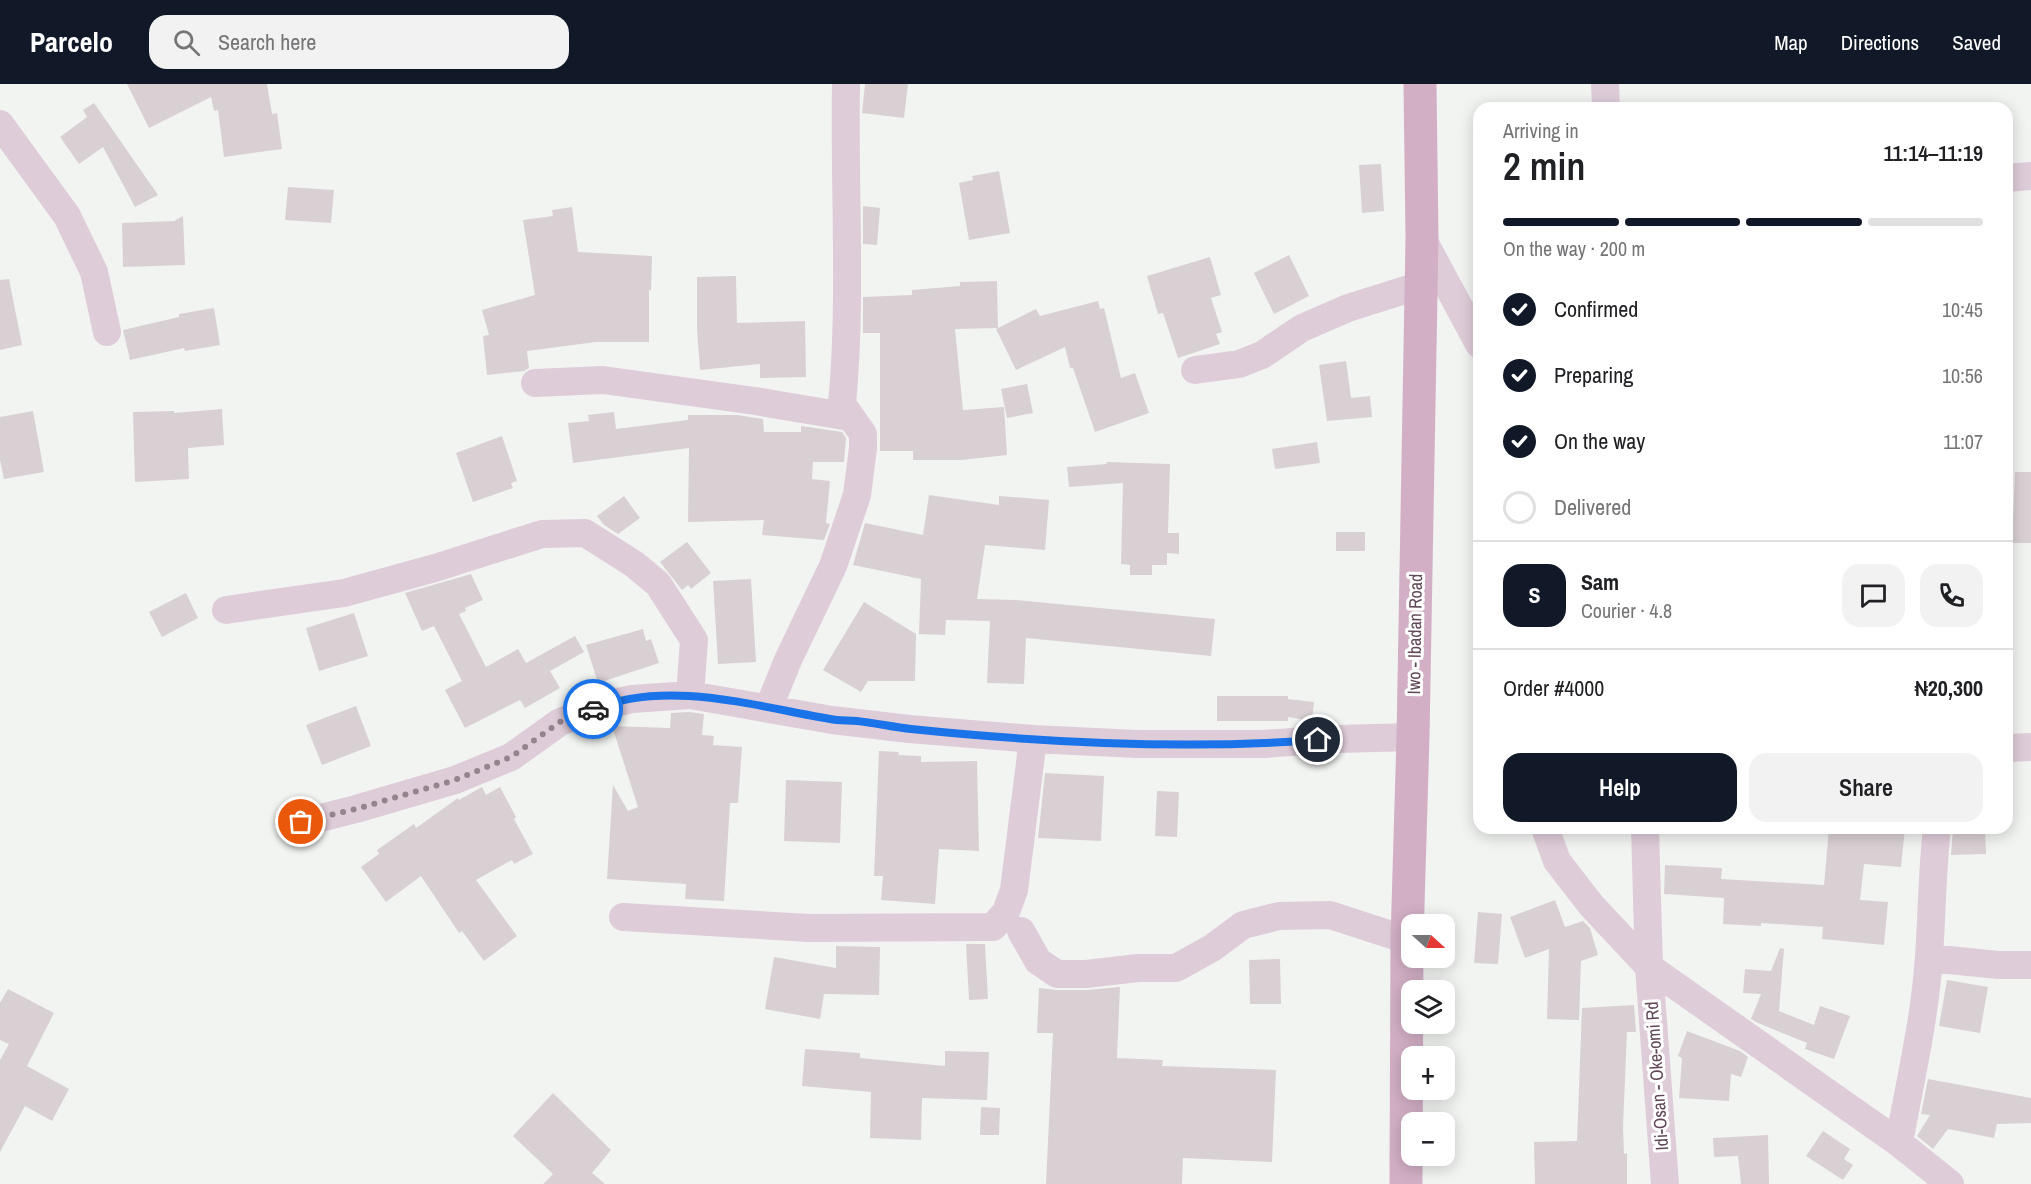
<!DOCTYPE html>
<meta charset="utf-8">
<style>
body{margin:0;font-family:"Archivo Narrow",sans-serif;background:#f2f2f2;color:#202124;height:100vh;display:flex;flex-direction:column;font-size:22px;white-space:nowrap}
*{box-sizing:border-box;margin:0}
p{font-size:20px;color:#757577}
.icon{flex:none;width:33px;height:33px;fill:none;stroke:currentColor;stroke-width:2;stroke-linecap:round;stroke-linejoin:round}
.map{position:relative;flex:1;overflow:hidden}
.side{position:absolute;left:1473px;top:18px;width:540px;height:732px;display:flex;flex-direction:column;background:#fff;border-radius:18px;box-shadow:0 3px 15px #0003}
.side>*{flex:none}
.needle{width:39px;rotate:111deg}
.buttons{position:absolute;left:1401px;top:830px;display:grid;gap:12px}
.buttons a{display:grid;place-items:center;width:54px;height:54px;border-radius:12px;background:#fff;box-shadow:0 3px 15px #0003;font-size:30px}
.pin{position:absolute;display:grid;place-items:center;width:51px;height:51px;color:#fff;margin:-26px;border:3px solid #fff;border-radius:50%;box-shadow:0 2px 6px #0007}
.courier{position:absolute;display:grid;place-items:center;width:60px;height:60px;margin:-30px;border:4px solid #1a73e8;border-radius:50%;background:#fff;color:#222;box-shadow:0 2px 8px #0007}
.summary em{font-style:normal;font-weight:600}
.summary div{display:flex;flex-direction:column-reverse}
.summary{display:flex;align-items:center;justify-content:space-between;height:102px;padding:0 30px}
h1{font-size:39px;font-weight:600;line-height:45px}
.bar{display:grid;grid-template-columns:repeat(4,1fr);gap:9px 6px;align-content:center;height:72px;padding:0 30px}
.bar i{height:8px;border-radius:4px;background:#e0e0e0}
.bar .selected{background:#111827}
.bar p{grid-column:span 4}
.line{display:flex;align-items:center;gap:15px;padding:0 30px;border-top:2px solid #e0e0e0}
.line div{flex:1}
.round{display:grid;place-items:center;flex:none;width:63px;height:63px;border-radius:18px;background:#f2f2f2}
ol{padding:0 30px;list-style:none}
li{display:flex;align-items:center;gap:18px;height:66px}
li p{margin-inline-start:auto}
li .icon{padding:6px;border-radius:50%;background:#111827;color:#fff;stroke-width:4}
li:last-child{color:#757577}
li i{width:33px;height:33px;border:3px solid #e0e0e0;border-radius:50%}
.primary-button{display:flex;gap:12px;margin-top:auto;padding:12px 30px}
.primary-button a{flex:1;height:69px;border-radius:18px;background:#111827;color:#fff;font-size:24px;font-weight:600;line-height:69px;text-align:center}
.primary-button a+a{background:#f2f2f2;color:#202124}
header{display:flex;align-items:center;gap:36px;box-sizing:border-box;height:84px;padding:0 30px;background:#111827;color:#fff}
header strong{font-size:28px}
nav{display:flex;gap:33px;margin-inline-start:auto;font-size:21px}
.search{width:420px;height:54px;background:#f2f2f2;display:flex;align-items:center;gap:15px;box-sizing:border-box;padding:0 21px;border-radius:18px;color:#757577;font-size:22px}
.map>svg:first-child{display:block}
.building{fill:#d9d0d4}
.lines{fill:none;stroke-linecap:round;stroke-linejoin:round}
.minor{stroke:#dfccd9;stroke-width:28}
.major{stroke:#d2afc5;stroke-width:33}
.done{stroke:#94848e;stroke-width:6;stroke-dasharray:0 10.8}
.route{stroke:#1a73e8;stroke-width:8}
.labels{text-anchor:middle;stroke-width:6;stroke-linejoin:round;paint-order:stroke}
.street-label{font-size:18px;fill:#614758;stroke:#fff}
</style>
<header>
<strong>Parcelo</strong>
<div class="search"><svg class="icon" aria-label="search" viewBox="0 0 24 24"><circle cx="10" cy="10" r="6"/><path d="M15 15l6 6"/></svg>Search here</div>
<nav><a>Map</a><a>Directions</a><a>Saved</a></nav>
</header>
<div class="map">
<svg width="2031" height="1100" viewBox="0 0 2031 1100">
<rect width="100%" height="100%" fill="#f2f4f2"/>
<path class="building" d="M 127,0 L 267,0 L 272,30 L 277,29 L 282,65 L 224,73 L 218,26 L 214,27 L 211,13 L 149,44 Z
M 865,0 L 908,0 L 904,34 L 862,29 Z
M 94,19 L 158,111 L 135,123 L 103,63 L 79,80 L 60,53 L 87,33 L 83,26 Z
M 1381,80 L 1384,127 L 1362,129 L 1359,81 Z
M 999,87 L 1010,149 L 969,156 L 959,99 L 973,96 L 972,92 Z
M 288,103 L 334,106 L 331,139 L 285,136 Z
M 863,122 L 880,124 L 877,161 L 863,160 Z
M 572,123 L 578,168 L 652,172 L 651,206 L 649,206 L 649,258 L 596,258 L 527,267 L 529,284 L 524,287 L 487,291 L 483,252 L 489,251 L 482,226 L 535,211 L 523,136 L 553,132 L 552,126 Z
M 183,132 L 185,181 L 123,183 L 122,139 L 174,137 Z
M 1289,171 L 1309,212 L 1274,230 L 1254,189 Z
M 1210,173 L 1221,211 L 1211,214 L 1222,248 L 1216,250 L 1220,260 L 1178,274 L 1163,229 L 1158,230 L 1147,192 Z
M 736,192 L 737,239 L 805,237 L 806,293 L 760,294 L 760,280 L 700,286 L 697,246 L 697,193 Z
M 9,195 L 22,261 L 0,266 L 0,196 Z
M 997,197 L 998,244 L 1036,225 L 1040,232 L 1098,217 L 1100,225 L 1104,224 L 1121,294 L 1135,289 L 1149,329 L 1095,348 L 1073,284 L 1070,284 L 1065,263 L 1016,286 L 996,245 L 998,244 L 955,245 L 963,326 L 1004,323 L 1007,371 L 961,376 L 913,376 L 913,367 L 880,367 L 880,249 L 863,249 L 863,213 L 912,211 L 912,206 L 960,202 L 960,198 Z
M 214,224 L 220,261 L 185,267 L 184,264 L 130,276 L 123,246 L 179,233 L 179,230 Z
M 1346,277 L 1351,314 L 1370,312 L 1372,333 L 1327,337 L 1319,281 Z
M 1027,300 L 1033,329 L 1007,334 L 1001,305 Z
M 222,325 L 224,361 L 188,364 L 189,395 L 135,398 L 133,328 L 174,327 L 174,329 Z
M 33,327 L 44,388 L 4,395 L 0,376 L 0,333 Z
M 614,328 L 616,345 L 688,336 L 688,331 L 737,331 L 763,335 L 764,348 L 801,348 L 801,342 L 842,348 L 846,354 L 844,378 L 813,378 L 812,395 L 830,397 L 826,439 L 830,440 L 824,456 L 762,451 L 764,436 L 688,438 L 689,364 L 573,379 L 568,339 L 589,337 L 588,331 Z
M 502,352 L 517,397 L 511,399 L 513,404 L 473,418 L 456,369 Z
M 1317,358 L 1320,379 L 1275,385 L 1272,365 Z
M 1106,378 L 1170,380 L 1168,449 L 1179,449 L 1179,470 L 1167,469 L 1167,481 L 1152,481 L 1152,491 L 1130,491 L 1130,481 L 1121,480 L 1123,399 L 1069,403 L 1067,383 L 1107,380 Z
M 2015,388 L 2031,388 L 2031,459 L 2012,459 Z
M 929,411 L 999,421 L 999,412 L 1049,416 L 1045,466 L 985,461 L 977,515 L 1016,516 L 1215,535 L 1211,572 L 1026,554 L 1024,600 L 987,599 L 990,537 L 946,536 L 945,551 L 919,550 L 921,495 L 853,481 L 865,439 L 923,451 Z
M 624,412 L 640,434 L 618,450 L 604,441 L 597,432 Z
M 1336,448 L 1365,448 L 1365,467 L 1336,467 Z
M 687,458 L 711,489 L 691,505 L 688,501 L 682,506 L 660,478 Z
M 471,490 L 483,516 L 465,524 L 466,527 L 459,530 L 486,583 L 518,565 L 526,579 L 575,552 L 584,568 L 550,587 L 560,604 L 525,624 L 520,616 L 465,644 L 445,606 L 462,597 L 434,542 L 422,547 L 405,509 Z
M 751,495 L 756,578 L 718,580 L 713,497 Z
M 186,509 L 198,534 L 162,553 L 149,528 Z
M 864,518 L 916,550 L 915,597 L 868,597 L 861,608 L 823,586 Z
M 354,529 L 368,572 L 319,587 L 306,544 Z
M 643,545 L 646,557 L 651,555 L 659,579 L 598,599 L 586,561 Z
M 1217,612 L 1288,612 L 1288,615 L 1314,618 L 1312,637 L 1288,633 L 1288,637 L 1217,637 Z
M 356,622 L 371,662 L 322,681 L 306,641 Z
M 689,628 L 704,630 L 702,651 L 714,652 L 713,661 L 742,663 L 738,719 L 730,719 L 724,817 L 685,815 L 686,800 L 607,795 L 613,701 L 628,727 L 638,723 L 612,642 L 670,644 L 671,629 Z
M 879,667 L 899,668 L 898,671 L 921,672 L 921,678 L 977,677 L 979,767 L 939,765 L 935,820 L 881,816 L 883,792 L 874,792 Z
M 1045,689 L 1104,692 L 1101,757 L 1038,754 Z
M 786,696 L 842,698 L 840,759 L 784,757 Z
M 482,703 L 486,711 L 500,703 L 516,733 L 514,735 L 533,770 L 514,780 L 512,776 L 476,796 L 517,852 L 484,877 L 462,847 L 459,849 L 421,792 L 386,818 L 361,783 L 379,770 L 377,766 L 414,740 L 416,744 L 458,714 L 459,716 Z
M 1157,707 L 1179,708 L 1177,753 L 1155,752 Z
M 1829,744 L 1905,744 L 1901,783 L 1864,780 L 1860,816 L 1888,818 L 1884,861 L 1822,855 L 1823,843 L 1761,839 L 1761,842 L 1723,840 L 1724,814 L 1664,810 L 1665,781 L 1722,784 L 1721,795 L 1824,801 Z
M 1953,744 L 1985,744 L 1986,770 L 1951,771 Z
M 1555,816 L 1565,843 L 1583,837 L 1590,844 L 1598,871 L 1581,877 L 1579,936 L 1547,935 L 1549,865 L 1525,874 L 1510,833 Z
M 1478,828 L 1502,830 L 1498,880 L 1474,879 Z
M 966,860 L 985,860 L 988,915 L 969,916 Z
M 836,862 L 880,863 L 879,911 L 824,910 L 820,935 L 765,925 L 774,873 L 836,884 Z
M 1780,864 L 1784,865 L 1779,927 L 1814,941 L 1820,922 L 1850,932 L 1834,975 L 1805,965 L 1807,959 L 1758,939 L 1751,935 L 1761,910 L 1743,909 L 1745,885 L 1771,887 Z
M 1280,875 L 1281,920 L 1250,920 L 1249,876 Z
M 1947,896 L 1988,903 L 1980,949 L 1939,942 Z
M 1120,903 L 1117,974 L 1163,976 L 1162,982 L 1276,986 L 1272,1078 L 1183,1074 L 1182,1100 L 1046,1100 L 1053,949 L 1037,949 L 1039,904 L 1057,906 L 1086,906 Z
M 8,905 L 54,929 L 27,982 L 69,1005 L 52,1037 L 25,1022 L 0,1068 L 0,976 L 9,960 L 0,956 L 0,919 Z
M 1634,921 L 1636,948 L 1627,948 L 1623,1042 L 1624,1070 L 1627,1069 L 1627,1100 L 1535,1100 L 1534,1058 L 1577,1057 L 1582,924 Z
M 1687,947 L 1740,967 L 1748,973 L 1741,993 L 1731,990 L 1729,1017 L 1679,1014 L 1682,974 L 1678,972 Z
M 805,965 L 860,969 L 860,974 L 945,982 L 945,967 L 989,968 L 987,1016 L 922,1014 L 921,1056 L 870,1054 L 871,1008 L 802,1002 Z
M 1928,995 L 2031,1014 L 2031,1039 L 1997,1040 L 1994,1054 L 1948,1045 L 1933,1065 L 1917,1052 L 1930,1031 L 1921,1030 Z
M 553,1009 L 611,1066 L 592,1089 L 605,1100 L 543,1100 L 553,1090 L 513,1052 Z
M 981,1023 L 1000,1024 L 999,1051 L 980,1051 Z
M 1823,1047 L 1850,1065 L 1844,1075 L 1853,1081 L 1843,1096 L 1806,1072 Z
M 1768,1051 L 1769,1100 L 1741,1100 L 1738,1072 L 1714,1073 L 1713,1054 Z"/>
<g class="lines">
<path class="minor" d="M 1605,0 L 1606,24
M 0,40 L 67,132 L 94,188 L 107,248
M 2007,94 L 2031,92
M 1422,154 L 1479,260
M 1195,286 L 1239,280 L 1262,271 L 1302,244 L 1348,224 L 1421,201
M 535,299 L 603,296 L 755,317 L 850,333
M 226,526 L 344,509 L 435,484 L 542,450 L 585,449 L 634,480 L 658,500 L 694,556 L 690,611
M 769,623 L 788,576 L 833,482 L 857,411 L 863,364 L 863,350 L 842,320 C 852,214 844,107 846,0
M 2007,664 L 2031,663
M 301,739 L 356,725 L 455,696 L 511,673 L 560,638 L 602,622 L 632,615 L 690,611 L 832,636 L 909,645 L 1033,655 L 1137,660 L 1263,660 L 1337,655 L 1413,653
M 1545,744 L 1557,777 L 1591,821 L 1649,883 L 1899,1059 L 1950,1100
M 1645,744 L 1649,883 L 1665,1100
M 623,833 L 809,844 L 993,843 L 1006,828 L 1014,806 L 1033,655
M 1021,847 L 1038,877 L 1057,890 L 1086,890 L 1138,884 L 1176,884 L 1212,864 L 1243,841 L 1279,832 L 1330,831 L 1407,856
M 1929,874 L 1998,881 L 2031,881
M 1899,1059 C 1910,997 1925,935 1929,872 C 1932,830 1932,787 1937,744"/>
<path class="major" d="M 1406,1100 L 1407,856 L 1413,653 L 1422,154 L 1420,0"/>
</g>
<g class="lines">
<path class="done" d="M 301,738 L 356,725 L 455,696 L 511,673 L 560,638 L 593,625"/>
<path class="route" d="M 593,625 C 669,595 753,622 830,635 C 839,637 848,636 857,637 C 875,639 893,643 911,645 C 1046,659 1183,666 1318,656"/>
</g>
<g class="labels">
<g class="street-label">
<text transform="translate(1415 550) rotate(-89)" y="6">Iwo - Ibadan Road</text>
<text transform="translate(1657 992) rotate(-94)" y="6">Idi-Osan - Oke-omi Rd</text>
</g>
</g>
</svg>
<div class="buttons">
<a><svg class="needle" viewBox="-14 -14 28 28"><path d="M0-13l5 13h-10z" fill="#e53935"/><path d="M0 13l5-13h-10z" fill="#757577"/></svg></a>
<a><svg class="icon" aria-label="layers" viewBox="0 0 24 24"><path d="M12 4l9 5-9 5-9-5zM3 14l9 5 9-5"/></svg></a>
<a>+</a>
<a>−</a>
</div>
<div class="pin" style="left:301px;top:738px;background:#ea580c"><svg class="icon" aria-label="bag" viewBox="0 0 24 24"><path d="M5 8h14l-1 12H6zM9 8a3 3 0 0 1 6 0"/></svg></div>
<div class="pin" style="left:1318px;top:656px;background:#1f2937"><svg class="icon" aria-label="home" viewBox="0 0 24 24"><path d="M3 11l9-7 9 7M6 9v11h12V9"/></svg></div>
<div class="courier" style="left:593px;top:625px"><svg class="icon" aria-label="car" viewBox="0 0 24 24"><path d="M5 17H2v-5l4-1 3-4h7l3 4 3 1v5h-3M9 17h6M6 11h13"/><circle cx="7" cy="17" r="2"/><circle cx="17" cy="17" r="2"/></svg></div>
<section class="side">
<div class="summary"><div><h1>2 min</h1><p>Arriving in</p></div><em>11:14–11:19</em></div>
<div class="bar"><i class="selected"></i><i class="selected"></i><i class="selected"></i><i></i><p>On the way · 200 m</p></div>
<ol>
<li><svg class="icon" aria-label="check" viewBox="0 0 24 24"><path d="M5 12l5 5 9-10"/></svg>Confirmed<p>10:45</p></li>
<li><svg class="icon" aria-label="check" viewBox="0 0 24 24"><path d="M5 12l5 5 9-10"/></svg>Preparing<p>10:56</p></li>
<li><svg class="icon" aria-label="check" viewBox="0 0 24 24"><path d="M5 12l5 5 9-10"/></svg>On the way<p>11:07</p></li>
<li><i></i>Delivered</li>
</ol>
<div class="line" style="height:108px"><b class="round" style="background:#111827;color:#fff">S</b><div><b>Sam</b><p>Courier · 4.8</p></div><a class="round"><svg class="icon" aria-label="chat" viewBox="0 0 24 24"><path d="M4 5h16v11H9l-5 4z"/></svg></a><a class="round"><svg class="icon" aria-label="phone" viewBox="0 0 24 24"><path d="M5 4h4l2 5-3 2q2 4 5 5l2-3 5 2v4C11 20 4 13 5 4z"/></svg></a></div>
<div class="line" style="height:78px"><div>Order #4000</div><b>₦20,300</b></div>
<div class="primary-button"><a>Help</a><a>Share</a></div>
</section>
</div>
